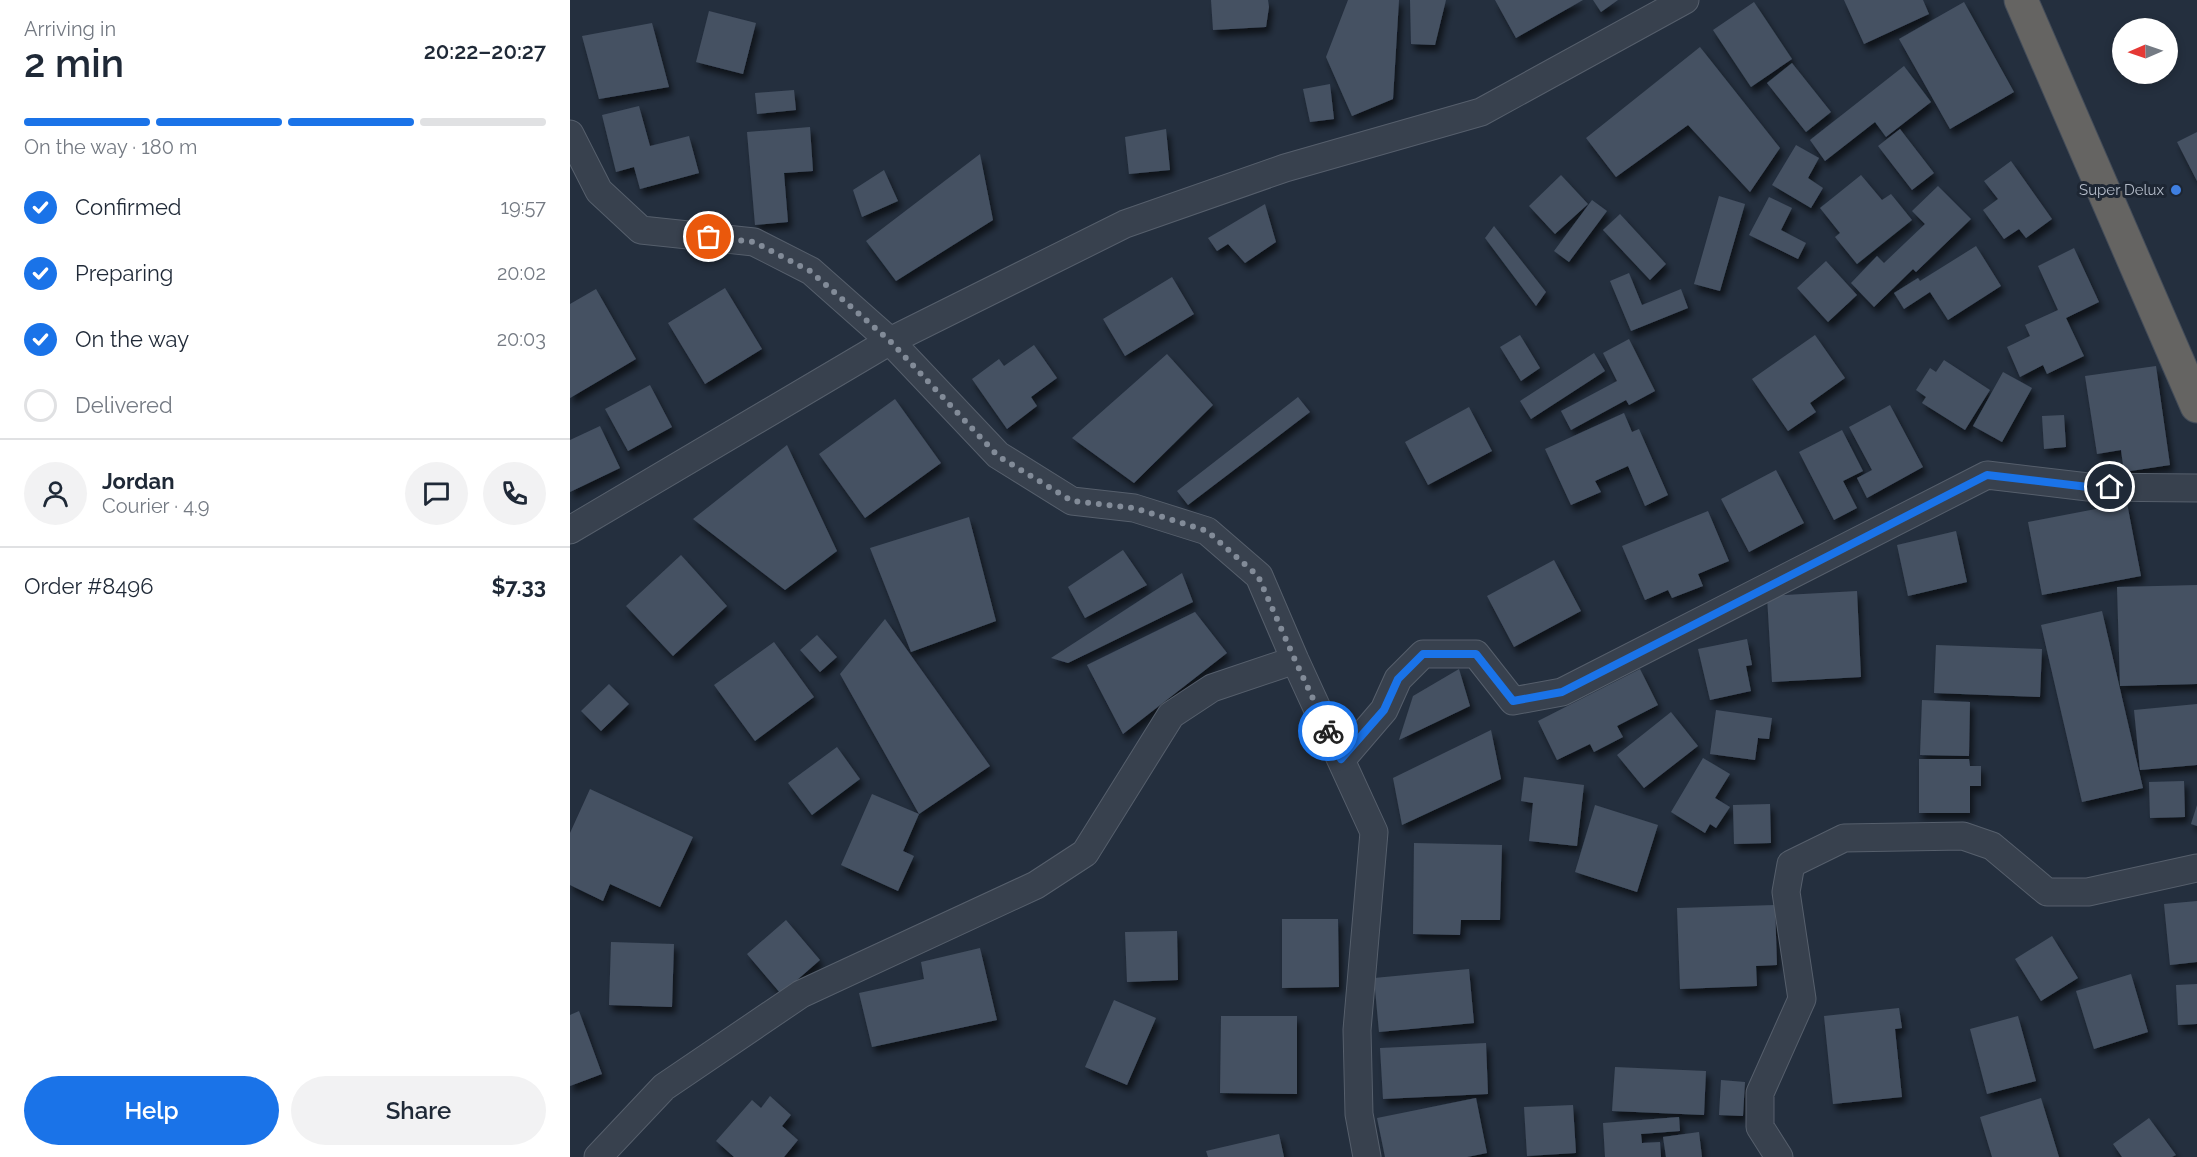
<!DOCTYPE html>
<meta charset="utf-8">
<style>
body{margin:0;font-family:Raleway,sans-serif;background:#f2f2f3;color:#1f2937;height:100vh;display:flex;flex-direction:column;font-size:22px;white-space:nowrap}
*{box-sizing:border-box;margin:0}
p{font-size:20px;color:#747a83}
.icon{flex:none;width:33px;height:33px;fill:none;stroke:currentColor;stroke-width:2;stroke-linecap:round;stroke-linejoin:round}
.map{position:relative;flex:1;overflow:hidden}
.side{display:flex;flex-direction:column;background:#fff;width:570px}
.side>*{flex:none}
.needle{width:39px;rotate:268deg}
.tools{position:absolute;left:1542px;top:18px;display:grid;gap:12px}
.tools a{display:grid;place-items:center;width:66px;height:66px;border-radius:50%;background:#fff;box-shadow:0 3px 9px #0003;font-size:30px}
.pin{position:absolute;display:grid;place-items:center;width:51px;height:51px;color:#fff;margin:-26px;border:3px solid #fff;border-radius:50%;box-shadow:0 2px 6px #0007}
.courier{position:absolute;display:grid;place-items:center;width:60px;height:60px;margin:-30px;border:4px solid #1a73e8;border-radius:50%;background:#fff;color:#222;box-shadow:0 2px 8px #0007}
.headline em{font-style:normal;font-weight:600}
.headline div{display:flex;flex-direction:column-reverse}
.headline{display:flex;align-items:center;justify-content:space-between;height:102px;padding:0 24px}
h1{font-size:39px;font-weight:600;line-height:45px}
.bar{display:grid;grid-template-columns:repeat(4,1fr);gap:9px 6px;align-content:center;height:72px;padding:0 24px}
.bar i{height:8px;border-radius:4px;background:#e0e1e3}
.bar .active{background:#1a73e8}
.bar p{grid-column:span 4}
.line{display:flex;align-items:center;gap:15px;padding:0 24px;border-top:2px solid #e0e1e3}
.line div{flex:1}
.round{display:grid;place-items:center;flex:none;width:63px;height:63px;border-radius:32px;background:#f2f2f3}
ol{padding:0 24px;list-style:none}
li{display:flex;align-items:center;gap:18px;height:66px}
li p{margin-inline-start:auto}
li .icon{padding:6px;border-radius:50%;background:#1a73e8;color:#fff;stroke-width:4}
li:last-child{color:#747a83}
li i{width:33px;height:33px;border:3px solid #e0e1e3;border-radius:50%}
.cta{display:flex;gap:12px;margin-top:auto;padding:12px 24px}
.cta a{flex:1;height:69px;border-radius:36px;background:#1a73e8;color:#fff;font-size:24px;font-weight:600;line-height:69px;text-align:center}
.cta a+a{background:#f2f2f3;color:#1f2937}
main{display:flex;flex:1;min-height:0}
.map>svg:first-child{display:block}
.building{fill:#455162;filter:url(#shadow)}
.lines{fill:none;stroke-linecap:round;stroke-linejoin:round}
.minor-casing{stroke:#565f6c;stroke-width:29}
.trunk-casing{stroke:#434c59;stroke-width:35}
.minor{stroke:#38414e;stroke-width:27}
.trunk{stroke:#656462;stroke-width:33}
.done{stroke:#828b98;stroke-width:6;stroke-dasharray:0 10.8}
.route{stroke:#1a73e8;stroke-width:8}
.shop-dot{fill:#3f7fe0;stroke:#1d2633;stroke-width:2}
.labels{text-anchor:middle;stroke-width:6;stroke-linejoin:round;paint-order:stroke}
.poi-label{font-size:15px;fill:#b4bcc9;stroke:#1d2633;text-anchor:end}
</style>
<main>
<section class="side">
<div class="headline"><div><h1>2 min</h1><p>Arriving in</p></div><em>20:22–20:27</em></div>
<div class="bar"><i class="active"></i><i class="active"></i><i class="active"></i><i></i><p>On the way · 180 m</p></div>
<ol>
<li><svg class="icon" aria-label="check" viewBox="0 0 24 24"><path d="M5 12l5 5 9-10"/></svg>Confirmed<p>19:57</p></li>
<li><svg class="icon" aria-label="check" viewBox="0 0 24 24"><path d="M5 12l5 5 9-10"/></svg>Preparing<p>20:02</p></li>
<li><svg class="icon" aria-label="check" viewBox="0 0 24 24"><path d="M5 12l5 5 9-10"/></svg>On the way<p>20:03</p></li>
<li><i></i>Delivered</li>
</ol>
<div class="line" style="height:108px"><a class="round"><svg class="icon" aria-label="person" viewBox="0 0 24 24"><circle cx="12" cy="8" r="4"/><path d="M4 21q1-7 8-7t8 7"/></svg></a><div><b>Jordan</b><p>Courier · 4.9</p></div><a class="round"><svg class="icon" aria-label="chat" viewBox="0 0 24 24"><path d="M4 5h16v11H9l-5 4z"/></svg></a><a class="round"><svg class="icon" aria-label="phone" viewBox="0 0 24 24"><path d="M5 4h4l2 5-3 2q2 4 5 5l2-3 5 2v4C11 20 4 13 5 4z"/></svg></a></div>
<div class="line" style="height:78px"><div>Order #8496</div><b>$7.33</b></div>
<div class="cta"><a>Help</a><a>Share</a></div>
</section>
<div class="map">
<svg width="1627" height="1157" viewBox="0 0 1627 1157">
<defs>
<filter id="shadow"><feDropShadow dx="3.5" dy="6" stdDeviation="3" flood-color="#0009"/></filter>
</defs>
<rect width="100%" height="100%" fill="#242f3e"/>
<path class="building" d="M 641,0 L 698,0 L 699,7 L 696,27 L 643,30 Z
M 778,0 L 829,0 L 823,99 L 782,116 L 756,57 Z
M 840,0 L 876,0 L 865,45 L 841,44 Z
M 925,0 L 1013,0 L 946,38 Z
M 1023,0 L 1048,0 L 1031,12 Z
M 1274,0 L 1353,0 L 1359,14 L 1294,44 Z
M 1184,2 L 1222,59 L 1181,87 L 1143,30 Z
M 1394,2 L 1444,92 L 1380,129 L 1329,39 Z
M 139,11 L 186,23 L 173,74 L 126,62 Z
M 82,23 L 99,87 L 29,99 L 12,36 Z
M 1130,47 L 1210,148 L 1180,192 L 1118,125 L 1046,177 L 1016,138 Z
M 1222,63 L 1261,112 L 1236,132 L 1197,83 Z
M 1334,66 L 1361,102 L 1316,137 L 1305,122 L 1255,161 L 1240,140 Z
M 760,84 L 764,119 L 740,122 L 733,89 Z
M 224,90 L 226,110 L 187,114 L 185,93 Z
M 69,106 L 80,146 L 119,136 L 129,173 L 70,189 L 64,167 L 46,172 L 32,115 Z
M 240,127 L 243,171 L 214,173 L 218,222 L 185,225 L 177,132 Z
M 596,129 L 600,170 L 559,174 L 555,137 Z
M 1330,129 L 1364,173 L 1342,190 L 1308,146 Z
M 1627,132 L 1627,181 L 1607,142 Z
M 1226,145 L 1249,158 L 1238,178 L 1253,188 L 1241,208 L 1202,185 Z
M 410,154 L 423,220 L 326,281 L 296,241 Z
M 1441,161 L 1482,219 L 1456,238 L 1449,229 L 1434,239 L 1413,210 L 1428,199 L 1414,181 Z
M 314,170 L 328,201 L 292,217 L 283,190 Z
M 991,175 L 1018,204 L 985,234 L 959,206 Z
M 1291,175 L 1312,200 L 1321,194 L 1342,220 L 1287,264 L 1265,237 L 1270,233 L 1250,208 Z
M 1368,186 L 1401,219 L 1346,272 L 1343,269 L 1304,307 L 1281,283 L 1307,256 L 1314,263 L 1355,224 L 1342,211 Z
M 1149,196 L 1175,204 L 1150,291 L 1124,284 Z
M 1199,197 L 1222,208 L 1211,230 L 1236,243 L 1228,259 L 1179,235 Z
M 1022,200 L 1037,211 L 999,262 L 984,251 Z
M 695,204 L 706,242 L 675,263 L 658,244 L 647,251 L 638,238 Z
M 1050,214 L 1096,264 L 1080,280 L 1033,230 Z
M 924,226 L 976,292 L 966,306 L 915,238 Z
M 1406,246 L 1431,286 L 1378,320 L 1360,292 L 1334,309 L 1324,293 L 1348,278 L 1350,281 Z
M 1504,248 L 1529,302 L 1496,318 L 1514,356 L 1477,374 L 1473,365 L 1450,377 L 1437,347 L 1460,336 L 1455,325 L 1488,310 L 1468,266 Z
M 1256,261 L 1287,295 L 1258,322 L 1227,288 Z
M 1059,273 L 1072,305 L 1111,289 L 1118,308 L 1061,331 L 1040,281 Z
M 602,277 L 624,314 L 555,356 L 533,319 Z
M 155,288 L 192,349 L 135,384 L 98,323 Z
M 26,289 L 66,359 L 0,398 L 0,304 Z
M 950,335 L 970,368 L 951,381 L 930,347 Z
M 1245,335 L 1275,378 L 1240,403 L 1246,412 L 1218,431 L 1182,379 Z
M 1059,339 L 1085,391 L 1059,405 L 1056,400 L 1001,430 L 991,411 L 1047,381 L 1033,353 Z
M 464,345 L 487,378 L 461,397 L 467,406 L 437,429 L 402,379 L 429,359 L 434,366 Z
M 1024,353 L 1035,371 L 961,419 L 950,401 Z
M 597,354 L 643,405 L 564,483 L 502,438 Z
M 1374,360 L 1420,390 L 1395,430 L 1352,403 L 1356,397 L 1346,390 L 1360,368 L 1366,372 Z
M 1586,366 L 1600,465 L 1554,472 L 1551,450 L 1527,454 L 1515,376 Z
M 1433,372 L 1462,388 L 1432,442 L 1403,426 Z
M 80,385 L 102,427 L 58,451 L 35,409 Z
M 728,397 L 740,412 L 618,505 L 607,491 Z
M 325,399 L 371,463 L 295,518 L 249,454 Z
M 1320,405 L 1353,467 L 1297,498 L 1287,478 L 1302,470 L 1279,427 Z
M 899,407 L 922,451 L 858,485 L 835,442 Z
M 1054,413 L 1062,432 L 1069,429 L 1098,495 L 1075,506 L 1058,466 L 1025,481 L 1031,492 L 1001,505 L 975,449 Z
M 1494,415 L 1496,447 L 1474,449 L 1472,416 Z
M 30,426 L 50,468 L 0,492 L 0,440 Z
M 1272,430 L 1293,471 L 1273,481 L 1287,508 L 1264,520 L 1229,452 Z
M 217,445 L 267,551 L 215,590 L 123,519 Z
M 1206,470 L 1234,523 L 1179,552 L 1151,499 Z
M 1557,503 L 1571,576 L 1472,595 L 1458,522 Z
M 1138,511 L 1159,561 L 1128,574 L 1133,586 L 1102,598 L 1098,590 L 1075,600 L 1052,546 Z
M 399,517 L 426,621 L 341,652 L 300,548 Z
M 1386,531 L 1397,582 L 1338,596 L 1327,545 Z
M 553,550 L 577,585 L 515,618 L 498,587 Z
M 111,555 L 157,606 L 103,656 L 56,606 Z
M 984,560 L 1011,611 L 944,647 L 917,596 Z
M 612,573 L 623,602 L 498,663 L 481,658 Z
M 1627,585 L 1627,684 L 1550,686 L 1547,587 Z
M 1287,591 L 1291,677 L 1202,682 L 1197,596 Z
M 1532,611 L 1573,788 L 1512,802 L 1471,625 Z
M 625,612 L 657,653 L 553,734 L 517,665 Z
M 315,619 L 420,766 L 349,814 L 270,674 Z
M 247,635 L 267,657 L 250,672 L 230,650 Z
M 1177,639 L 1182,665 L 1176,666 L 1181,691 L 1140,700 L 1128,649 Z
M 204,642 L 244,697 L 185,741 L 144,685 Z
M 1366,645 L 1472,649 L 1470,697 L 1364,693 Z
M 889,669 L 900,706 L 829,740 L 843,696 Z
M 1070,669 L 1088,705 L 1047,726 L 1053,737 L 1024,752 L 1020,744 L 987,760 L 968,721 Z
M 39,684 L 59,704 L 31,731 L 11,711 Z
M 1352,700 L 1400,702 L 1399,756 L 1350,755 Z
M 1627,704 L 1627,765 L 1570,770 L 1564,710 Z
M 1146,710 L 1202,718 L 1199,739 L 1188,738 L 1185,760 L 1140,754 Z
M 1101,712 L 1128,746 L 1074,788 L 1047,755 Z
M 921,730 L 931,779 L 832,825 L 823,778 Z
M 267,747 L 290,779 L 242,815 L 218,783 Z
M 1133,758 L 1160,774 L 1145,798 L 1160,807 L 1146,828 L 1140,824 L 1135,833 L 1101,812 Z
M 1349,759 L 1399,759 L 1400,766 L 1411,766 L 1411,786 L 1400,786 L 1400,813 L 1349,813 Z
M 954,777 L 1014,785 L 1007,846 L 959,841 L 963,803 L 951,801 Z
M 1614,781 L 1615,817 L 1580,818 L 1579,782 Z
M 20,789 L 123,837 L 90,907 L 40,884 L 33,901 L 0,885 L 0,833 Z
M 302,794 L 349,814 L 333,851 L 344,856 L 328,891 L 271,865 Z
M 1200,804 L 1201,843 L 1164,844 L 1163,805 Z
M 1025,805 L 1088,825 L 1067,892 L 1005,872 Z
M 1627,805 L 1627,826 L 1621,824 Z
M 844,843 L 932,845 L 930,920 L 891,920 L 890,935 L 843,934 Z
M 1627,901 L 1627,962 L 1600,965 L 1594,904 Z
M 1205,905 L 1207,965 L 1186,966 L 1187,986 L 1110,989 L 1107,908 Z
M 712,919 L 768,919 L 769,987 L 712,988 Z
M 216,920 L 250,960 L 211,994 L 177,954 Z
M 607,931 L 608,980 L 557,982 L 555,932 Z
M 1482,936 L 1508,978 L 1471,1001 L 1445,959 Z
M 41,942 L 104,944 L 102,1007 L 39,1005 Z
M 410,948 L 427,1020 L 302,1047 L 289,993 L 354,979 L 351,962 Z
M 899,969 L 904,1023 L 809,1032 L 804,978 Z
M 1561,974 L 1578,1032 L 1524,1049 L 1506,991 Z
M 1627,984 L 1627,1024 L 1608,1025 L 1606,985 Z
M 544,1000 L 586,1018 L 557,1085 L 515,1067 Z
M 1329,1008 L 1332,1028 L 1325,1029 L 1332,1097 L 1263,1104 L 1254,1016 Z
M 9,1011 L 32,1074 L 0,1086 L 0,1015 Z
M 651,1016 L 727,1016 L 727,1094 L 650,1093 Z
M 1448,1016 L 1466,1081 L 1417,1094 L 1400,1029 Z
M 916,1043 L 918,1094 L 813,1099 L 810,1048 Z
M 1045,1067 L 1136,1071 L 1134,1115 L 1042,1111 Z
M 1151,1080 L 1175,1082 L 1173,1116 L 1149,1115 Z
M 200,1096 L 221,1115 L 212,1126 L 228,1140 L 214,1157 L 164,1157 L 146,1141 L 182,1100 L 191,1108 Z
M 906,1098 L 917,1153 L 897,1157 L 815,1157 L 807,1118 Z
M 1471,1098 L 1489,1157 L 1422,1157 L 1410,1117 Z
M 1003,1105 L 1006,1153 L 957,1156 L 954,1107 Z
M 1109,1117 L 1110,1131 L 1071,1134 L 1072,1143 L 1090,1142 L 1091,1157 L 1035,1157 L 1033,1123 Z
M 1579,1118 L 1606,1155 L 1602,1157 L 1552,1157 L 1543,1144 Z
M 1129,1132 L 1132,1157 L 1096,1157 L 1093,1137 Z
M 709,1134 L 714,1157 L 638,1157 L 636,1151 Z"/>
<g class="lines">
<g class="minor-casing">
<path id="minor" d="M 0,134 L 29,191 L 71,230 L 184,242 L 241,271 L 320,341 L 428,455 L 502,501 L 564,508 L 637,531 L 689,576 L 725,660 L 804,832 L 787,1030 L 789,1114 L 797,1157
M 0,530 L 320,341 L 555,224 L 715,168 L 911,112 L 1115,0
M 772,759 L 814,710 L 828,679 L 853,654 L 906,654 L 943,701 L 992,692 L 1417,475 L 1518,487 L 1627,488
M 28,1157 L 94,1087 L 231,994 L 466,885 L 515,853 L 601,715 L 642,688 L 725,660
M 1209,1157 L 1190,1127 L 1190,1093 L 1232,999 L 1216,892 L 1221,864 L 1274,838 L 1393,836 L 1422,846 L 1477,892 L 1518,892 L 1627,868"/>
</g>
<g class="trunk-casing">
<path id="trunk" d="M 1451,0 L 1627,406"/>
</g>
<use href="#minor" class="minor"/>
<use href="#trunk" class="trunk"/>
</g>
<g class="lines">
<path class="done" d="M 139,237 L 184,242 L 240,271 L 320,341 L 428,456 L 502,501 L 564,508 L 637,531 L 688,576 L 725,660 L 758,731"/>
<path class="route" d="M 758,731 L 771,759 L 814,710 L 828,679 L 853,654 L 906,654 L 943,701 L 992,692 L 1417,475 L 1518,487 L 1540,487"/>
</g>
<circle class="shop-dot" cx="1606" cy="190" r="6"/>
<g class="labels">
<g class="poi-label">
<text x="1594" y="195">Super Delux</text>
</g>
</g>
</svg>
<div class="tools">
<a><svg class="needle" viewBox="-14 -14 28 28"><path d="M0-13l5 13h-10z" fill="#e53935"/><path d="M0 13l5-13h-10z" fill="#747a83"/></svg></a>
</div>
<div class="pin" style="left:139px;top:237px;background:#ea580c"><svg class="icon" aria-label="bag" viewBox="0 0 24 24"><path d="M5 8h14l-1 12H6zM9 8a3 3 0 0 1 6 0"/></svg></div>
<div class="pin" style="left:1540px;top:487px;background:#1f2937"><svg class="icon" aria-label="home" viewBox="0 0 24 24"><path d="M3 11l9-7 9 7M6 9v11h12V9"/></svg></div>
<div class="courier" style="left:758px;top:731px"><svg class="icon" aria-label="bike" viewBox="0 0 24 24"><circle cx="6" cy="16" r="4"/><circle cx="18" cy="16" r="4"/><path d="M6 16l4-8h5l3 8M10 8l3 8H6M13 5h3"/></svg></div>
</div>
</main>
